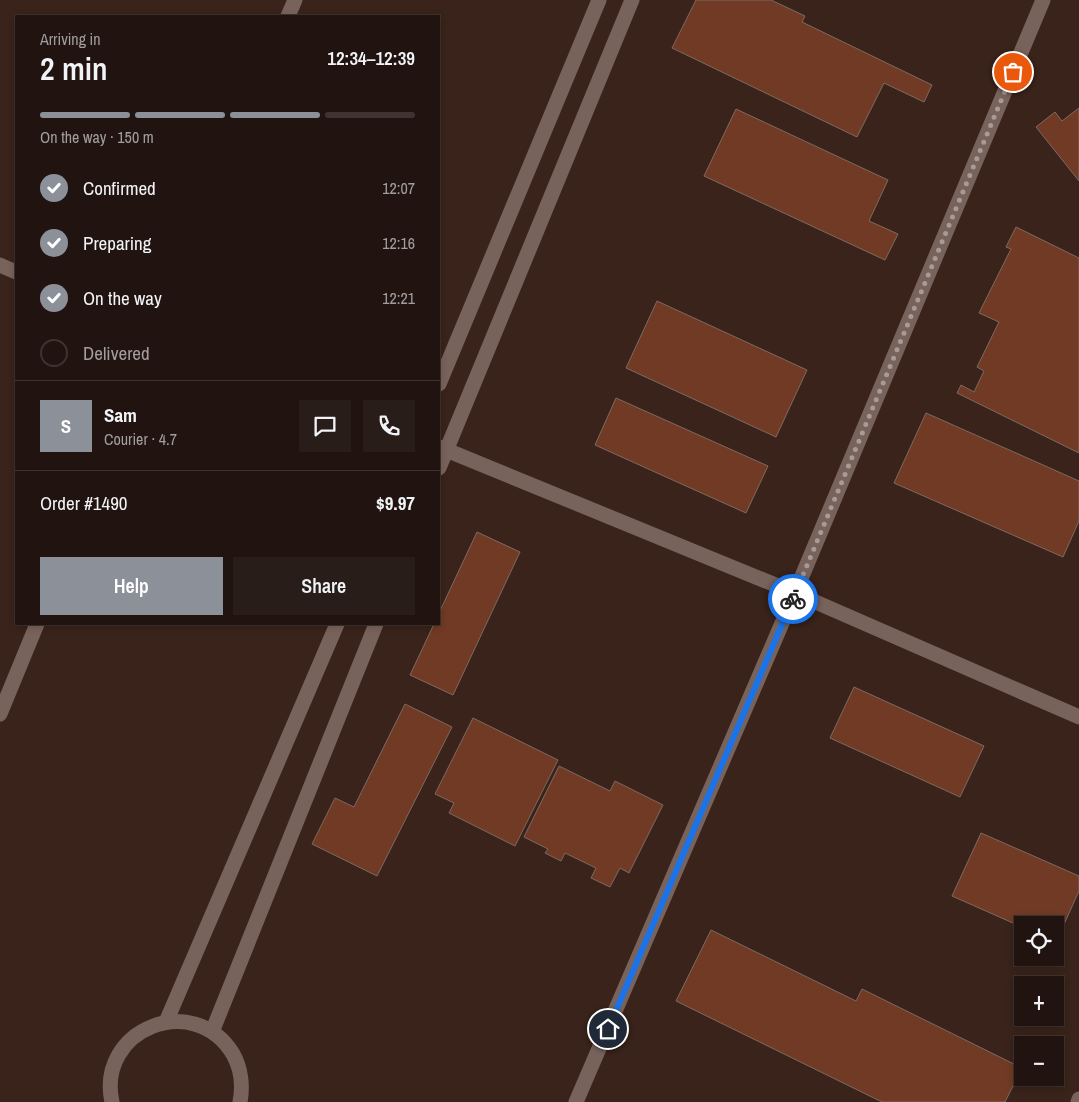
<!DOCTYPE html>
<meta charset="utf-8">
<style>
body{margin:0;font-family:"Archivo Narrow",sans-serif;background:#291d19;color:#f1f3f6;height:100vh;display:flex;flex-direction:column;font-size:19px;white-space:nowrap}
*{box-sizing:border-box;margin:0}
p{font-size:16px;color:#a29e9f}
.icon{flex:none;width:28px;height:28px;fill:none;stroke:currentColor;stroke-width:2;stroke-linecap:round;stroke-linejoin:round}
.map{position:relative;flex:1;overflow:hidden}
.side{position:absolute;left:15px;top:15px;width:425px;height:610px;display:flex;flex-direction:column;background:#211410;border-radius:0px;box-shadow:0 2px 8px #0003,0 0 0 1px #3e3330}
.side>*{flex:none}
.fabs{position:absolute;left:1014px;top:916px;display:grid;gap:10px}
.fabs a{display:grid;place-items:center;width:50px;height:50px;border-radius:0px;background:#211410;box-shadow:0 2px 8px #0003,0 0 0 1px #3e3330;font-size:25px}
.pin{position:absolute;display:grid;place-items:center;width:42px;height:42px;color:#fff;margin:-21px;border:2px solid #fff;border-radius:50%;box-shadow:0 1px 5px #0007}
.courier{position:absolute;display:grid;place-items:center;width:50px;height:50px;margin:-25px;border:4px solid #1a73e8;border-radius:50%;background:#fff;color:#222;box-shadow:0 1px 6px #0007}
.headline em{font-style:normal;font-weight:600}
.headline div{display:flex;flex-direction:column-reverse}
.headline{display:flex;align-items:center;justify-content:space-between;height:85px;padding:0 25px}
h1{font-size:32px;font-weight:600;line-height:38px}
.bar{display:grid;grid-template-columns:repeat(4,1fr);gap:8px 5px;align-content:center;height:60px;padding:0 25px}
.bar i{height:6px;border-radius:4px;background:#3e3330}
.bar .on{background:#8c9099}
.bar p{grid-column:span 4}
.line{display:flex;align-items:center;gap:12px;padding:0 25px;border-top:1px solid #3e3330}
.line div{flex:1}
.round{display:grid;place-items:center;flex:none;width:52px;height:52px;border-radius:0px;background:#291d19}
ol{padding:0 25px;list-style:none}
li{display:flex;align-items:center;gap:15px;height:55px}
li p{margin-inline-start:auto}
li .icon{padding:5px;border-radius:50%;background:#8c9099;color:#fff;stroke-width:4}
li:last-child{color:#a29e9f}
li i{width:28px;height:28px;border:2px solid #3e3330;border-radius:50%}
.cta{display:flex;gap:10px;margin-top:auto;padding:10px 25px}
.cta a{flex:1;height:58px;border-radius:0px;background:#8c9099;color:#fff;font-size:20px;font-weight:600;line-height:58px;text-align:center}
.cta a+a{background:#291d19;color:#f1f3f6}
.map>svg:first-child{display:block}
.built{fill:#39231a;fill-rule:evenodd}
.building{fill:#703a24;stroke:#7e6a62}
.lines{fill:none;stroke-linecap:round;stroke-linejoin:round}
.minor{stroke:#78635c;stroke-width:15}
.done{stroke:#a89a94;stroke-width:5;stroke-dasharray:0 9}
.route{stroke:#1a73e8;stroke-width:6}
</style>
<div class="map">
<svg width="1079" height="1102" viewBox="0 0 1079 1102">
<rect width="100%" height="100%" fill="#2c1b15"/>
<path class="built" d="M 0,0 L 1079,0 L 1079,1102 L 0,1102 ZM 16,16 L 439,16 L 439,624 L 16,624 ZM 1022,925 L 1055,925 L 1055,958 L 1022,958 ZM 1022,985 L 1055,985 L 1055,1018 L 1022,1018 ZM 1022,1045 L 1055,1045 L 1055,1078 L 1022,1078 Z"/>
<path class="building" d="M 696,0 L 771,0 L 805,16 L 802,22 L 932,85 L 924,102 L 884,83 L 857,137 L 672,48 Z
M 1079,108 L 1079,181 L 1036,127 L 1055,112 L 1062,121 Z
M 736,109 L 888,180 L 869,221 L 898,234 L 885,260 L 704,176 Z
M 1016,227 L 1079,258 L 1079,453 L 957,393 L 961,385 L 974,392 L 984,371 L 977,367 L 999,322 L 979,313 L 1011,249 L 1006,247 Z
M 657,301 L 807,370 L 776,437 L 626,368 Z
M 616,398 L 768,466 L 746,513 L 595,445 Z
M 926,413 L 1079,481 L 1079,521 L 1063,557 L 894,483 Z
M 477,532 L 520,552 L 453,695 L 410,675 L 434,624 L 439,624 L 439,613 Z
M 854,687 L 984,746 L 960,797 L 830,738 Z
M 405,704 L 452,727 L 377,876 L 312,844 L 335,798 L 354,807 Z
M 473,718 L 558,760 L 515,846 L 449,813 L 454,803 L 435,794 Z
M 559,766 L 610,791 L 615,781 L 663,805 L 629,873 L 620,868 L 610,887 L 591,878 L 596,868 L 565,853 L 561,861 L 545,853 L 548,849 L 524,837 Z
M 981,833 L 1079,876 L 1079,891 L 1056,942 L 1055,925 L 1022,925 L 1022,927 L 952,896 Z
M 711,930 L 856,1001 L 862,989 L 1022,1068 L 1005,1102 L 882,1102 L 676,1001 Z"/>
<g class="lines">
<path class="minor" d="M 288,16 L 295,0
M 0,265 L 16,272
M 439,384 L 599,0
M 439,447 L 795,593 L 1079,717
M 439,468 L 632,0
M 0,714 L 37,624
M 166,1022 L 337,624
M 212,1032 L 376,624
M 112,1102 C 96,1029 194,990 233,1054 C 241,1068 243,1086 240,1102
M 576,1102 L 795,593 L 1043,0
M 1078,1102 L 1079,1099"/>
</g>
<g class="lines">
<path class="done" d="M 793,599 L 1013,72"/>
<path class="route" d="M 608,1029 L 793,599"/>
</g>
</svg>
<div class="fabs">
<a><svg class="icon" aria-label="locate" viewBox="0 0 24 24"><circle cx="12" cy="12" r="6"/><path d="M12 2v4M12 18v4M2 12h4M18 12h4"/></svg></a>
<a>+</a>
<a>−</a>
</div>
<div class="pin" style="left:1013px;top:72px;background:#ea580c"><svg class="icon" aria-label="bag" viewBox="0 0 24 24"><path d="M5 8h14l-1 12H6zM9 8a3 3 0 0 1 6 0"/></svg></div>
<div class="pin" style="left:608px;top:1029px;background:#1f2937"><svg class="icon" aria-label="home" viewBox="0 0 24 24"><path d="M3 11l9-7 9 7M6 9v11h12V9"/></svg></div>
<div class="courier" style="left:793px;top:599px"><svg class="icon" aria-label="bike" viewBox="0 0 24 24"><circle cx="6" cy="16" r="4"/><circle cx="18" cy="16" r="4"/><path d="M6 16l4-8h5l3 8M10 8l3 8H6M13 5h3"/></svg></div>
<section class="side">
<div class="headline"><div><h1>2 min</h1><p>Arriving in</p></div><em>12:34–12:39</em></div>
<div class="bar"><i class="on"></i><i class="on"></i><i class="on"></i><i></i><p>On the way · 150 m</p></div>
<ol>
<li><svg class="icon" aria-label="check" viewBox="0 0 24 24"><path d="M5 12l5 5 9-10"/></svg>Confirmed<p>12:07</p></li>
<li><svg class="icon" aria-label="check" viewBox="0 0 24 24"><path d="M5 12l5 5 9-10"/></svg>Preparing<p>12:16</p></li>
<li><svg class="icon" aria-label="check" viewBox="0 0 24 24"><path d="M5 12l5 5 9-10"/></svg>On the way<p>12:21</p></li>
<li><i></i>Delivered</li>
</ol>
<div class="line" style="height:90px"><b class="round" style="background:#8c9099;color:#fff">S</b><div><b>Sam</b><p>Courier · 4.7</p></div><a class="round"><svg class="icon" aria-label="chat" viewBox="0 0 24 24"><path d="M4 5h16v11H9l-5 4z"/></svg></a><a class="round"><svg class="icon" aria-label="phone" viewBox="0 0 24 24"><path d="M5 4h4l2 5-3 2q2 4 5 5l2-3 5 2v4C11 20 4 13 5 4z"/></svg></a></div>
<div class="line" style="height:65px"><div>Order #1490</div><b>$9.97</b></div>
<div class="cta"><a>Help</a><a>Share</a></div>
</section>
</div>
